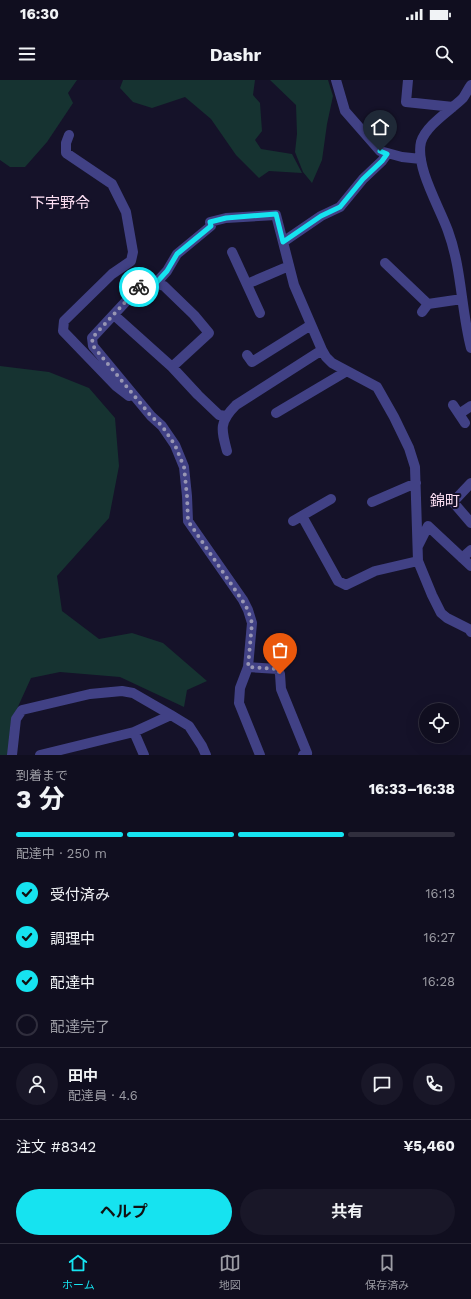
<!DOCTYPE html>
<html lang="ja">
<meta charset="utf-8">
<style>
body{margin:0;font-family:"Work Sans","Noto Sans JP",sans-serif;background:#191728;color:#f1f3f6;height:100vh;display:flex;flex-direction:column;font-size:15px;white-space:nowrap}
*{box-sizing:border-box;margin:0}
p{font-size:13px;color:#9c9ca4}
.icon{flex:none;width:22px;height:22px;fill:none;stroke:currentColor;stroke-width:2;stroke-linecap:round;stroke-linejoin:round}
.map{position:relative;height:675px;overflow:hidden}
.drawer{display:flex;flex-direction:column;background:#100e1f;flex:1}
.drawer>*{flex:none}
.tools{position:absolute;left:419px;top:623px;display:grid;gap:8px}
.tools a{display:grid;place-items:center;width:40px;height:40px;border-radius:50%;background:#100e1f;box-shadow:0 4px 16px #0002,0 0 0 1px #302e3d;font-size:20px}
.pin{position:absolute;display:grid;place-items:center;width:34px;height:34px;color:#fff;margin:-41px -17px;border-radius:50% 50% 50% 0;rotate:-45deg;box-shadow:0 0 4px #0007}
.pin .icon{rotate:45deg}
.courier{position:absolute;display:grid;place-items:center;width:40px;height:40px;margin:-20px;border:3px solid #16e3f0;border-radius:50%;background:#fff;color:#222;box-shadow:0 1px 5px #0007}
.overview em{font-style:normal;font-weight:700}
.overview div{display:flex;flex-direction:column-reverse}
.overview{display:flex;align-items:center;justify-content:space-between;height:68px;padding:0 16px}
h1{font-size:26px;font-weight:700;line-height:30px}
.bar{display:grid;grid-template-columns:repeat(4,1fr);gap:6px 4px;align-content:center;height:48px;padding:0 16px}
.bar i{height:5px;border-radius:3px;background:#302e3d}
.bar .active{background:#16e3f0}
.bar p{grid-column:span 4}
.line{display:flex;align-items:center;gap:10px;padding:0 16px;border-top:1px solid #302e3d}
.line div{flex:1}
.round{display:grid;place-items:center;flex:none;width:42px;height:42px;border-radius:21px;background:#191728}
ol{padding:0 16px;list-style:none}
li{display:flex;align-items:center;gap:12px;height:44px}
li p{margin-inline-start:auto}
li .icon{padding:4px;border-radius:50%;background:#16e3f0;color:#111;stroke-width:4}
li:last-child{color:#9c9ca4}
li i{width:22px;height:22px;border:2px solid #302e3d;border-radius:50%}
.action{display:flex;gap:8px;margin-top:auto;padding:8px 16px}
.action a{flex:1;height:46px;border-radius:24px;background:#16e3f0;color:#111;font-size:16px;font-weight:700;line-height:46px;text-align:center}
.action a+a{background:#191728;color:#f1f3f6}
.status{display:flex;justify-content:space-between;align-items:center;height:28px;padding:0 20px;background:#100e1f;direction:ltr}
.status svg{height:11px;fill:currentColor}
header{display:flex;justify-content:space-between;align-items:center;height:52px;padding:0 16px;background:#100e1f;font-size:18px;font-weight:700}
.tab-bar{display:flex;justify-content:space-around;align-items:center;height:56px;border-top:1px solid #302e3d;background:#100e1f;font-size:11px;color:#9c9ca4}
.tab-bar a{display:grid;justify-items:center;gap:2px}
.tab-bar .active{color:#16e3f0}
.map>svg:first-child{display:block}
.green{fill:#163331}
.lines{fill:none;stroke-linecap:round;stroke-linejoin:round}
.minor{stroke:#414185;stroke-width:10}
.done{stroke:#9896b3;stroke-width:4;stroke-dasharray:0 7.2}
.route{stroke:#16e3f0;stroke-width:5}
.labels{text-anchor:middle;stroke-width:4;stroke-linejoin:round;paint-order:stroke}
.quarter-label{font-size:15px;fill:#fddff3;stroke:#151229}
</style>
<div class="status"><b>16:30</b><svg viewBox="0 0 49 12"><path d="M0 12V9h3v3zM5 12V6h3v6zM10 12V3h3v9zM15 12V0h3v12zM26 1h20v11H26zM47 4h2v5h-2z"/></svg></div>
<header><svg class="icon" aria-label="menu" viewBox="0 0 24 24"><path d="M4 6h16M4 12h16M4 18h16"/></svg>Dashr<svg class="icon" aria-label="search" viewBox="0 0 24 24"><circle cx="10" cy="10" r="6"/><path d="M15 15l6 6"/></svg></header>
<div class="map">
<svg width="471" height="675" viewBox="0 0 471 675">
<rect width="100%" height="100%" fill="#151229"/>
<path class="green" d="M 0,0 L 77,0 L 68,13 L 73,23 L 47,62 L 25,87 L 10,87 L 0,80 Z
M 123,0 L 255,0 L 253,15 L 260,23 L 262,51 L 255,60 L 261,69 L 292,74 L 302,93 L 269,91 L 259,98 L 236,75 L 211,39 L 185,17 L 152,28 L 133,22 L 120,8 Z
M 270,0 L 328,0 L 333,16 L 327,44 L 322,80 L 312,103 L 303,92 L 295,72 L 297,54 L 296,25 Z
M 0,286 L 49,292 L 89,308 L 115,338 L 119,386 L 109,438 L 57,496 L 62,531 L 99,559 L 132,553 L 163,563 L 207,601 L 187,610 L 184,627 L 120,597 L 60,592 L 31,598 L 11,642 L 8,675 L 0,675 Z"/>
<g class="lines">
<path class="minor" d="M 336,0 L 345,31 L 380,71 L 402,77 L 421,79
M 408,0 L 406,22 L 453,27
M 471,5 C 468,9 466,14 463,18 C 451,30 426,45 421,62 C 415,87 440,128 448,151 C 462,189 461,230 471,268
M 69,55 L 66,63 L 66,73 L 112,104 L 126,132 L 133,172 L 131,181 L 112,194 L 64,241 L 63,251 L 116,306 L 129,316
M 387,74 L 382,81 L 363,99 L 340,127 L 321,136 L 283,162 L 294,205 L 322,270 L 326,277 L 332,283 L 377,307 L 394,337 L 409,368 L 415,387 L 418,481 L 432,515 L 441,533 L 447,538 L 469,549 L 471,552
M 232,172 L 260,233
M 385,183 L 428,224
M 156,203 L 167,191 L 177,174 L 211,146 L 210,142 L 226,138 L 276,135 L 283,162
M 247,204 L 289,186
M 422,232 L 428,224 L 462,219
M 114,235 L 172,287 L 198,315 L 219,335 L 226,336
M 247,275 L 252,282 L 311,245
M 172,287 L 209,253 L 194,235 L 164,206 L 151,202 L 144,202 L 92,258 L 93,266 L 151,336 L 162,346 L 175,365 L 184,387 L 187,416 L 188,441 L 243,520 L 248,530 L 252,543 L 248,587 L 240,608 L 239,623 L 260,675
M 453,325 L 465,343
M 276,333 L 347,291
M 459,334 L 471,326
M 227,371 C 221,349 219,342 236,325 L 322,270
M 471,403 L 453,422 L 471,443
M 372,422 L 416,403
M 302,436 L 338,501 L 346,505 L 375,491 L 418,481
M 293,441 L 331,419
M 418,466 L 428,446 L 471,486
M 462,478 L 471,470
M 248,587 L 278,589 L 280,594 L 281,609 L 307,673 L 303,675
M 134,652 L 144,675
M 12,675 L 16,639 L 22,630 L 90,614 L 122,611 L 133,613 L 171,635 L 189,646 L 202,666 L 206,675
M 40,675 L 134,652 L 171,635"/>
</g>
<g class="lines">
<path class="done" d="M 139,207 L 92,258 L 93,266 L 151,336 L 162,346 L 175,365 L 184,387 L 187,416 L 188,441 L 242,520 L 248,530 L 252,543 L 248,587 L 278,589 L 280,594"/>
<path class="route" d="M 139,207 L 144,202 L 156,203 L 167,191 L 177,174 L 211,146 L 210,142 L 226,138 L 276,134 L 283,162 L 321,136 L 340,127 L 363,99 L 382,81 L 387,74 L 380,71"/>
</g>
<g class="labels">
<g class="quarter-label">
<text x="60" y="128">下宇野令</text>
<text x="445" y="426">錦町</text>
</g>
</g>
</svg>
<div class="tools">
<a><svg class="icon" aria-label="locate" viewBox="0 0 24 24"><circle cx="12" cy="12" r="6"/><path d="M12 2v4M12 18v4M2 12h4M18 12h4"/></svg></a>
</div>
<div class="pin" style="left:280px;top:594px;background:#ea580c"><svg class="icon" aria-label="bag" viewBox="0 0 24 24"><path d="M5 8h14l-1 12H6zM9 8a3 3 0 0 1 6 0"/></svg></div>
<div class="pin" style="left:380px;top:71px;background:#1f2937"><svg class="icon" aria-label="home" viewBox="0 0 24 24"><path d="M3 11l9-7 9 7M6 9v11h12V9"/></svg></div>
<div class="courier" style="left:139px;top:207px"><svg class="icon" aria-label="bike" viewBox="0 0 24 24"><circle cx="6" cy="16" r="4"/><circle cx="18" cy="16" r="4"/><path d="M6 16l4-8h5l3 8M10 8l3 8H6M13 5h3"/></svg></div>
</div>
<section class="drawer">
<div class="overview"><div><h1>3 分</h1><p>到着まで</p></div><em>16:33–16:38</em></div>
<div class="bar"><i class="active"></i><i class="active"></i><i class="active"></i><i></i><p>配達中 · 250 m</p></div>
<ol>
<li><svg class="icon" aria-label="check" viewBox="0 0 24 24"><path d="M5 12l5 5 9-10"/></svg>受付済み<p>16:13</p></li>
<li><svg class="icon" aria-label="check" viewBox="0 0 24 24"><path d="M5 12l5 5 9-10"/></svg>調理中<p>16:27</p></li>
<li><svg class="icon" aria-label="check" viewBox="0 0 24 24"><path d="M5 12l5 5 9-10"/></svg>配達中<p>16:28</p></li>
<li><i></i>配達完了</li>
</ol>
<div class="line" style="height:72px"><a class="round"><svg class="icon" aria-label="person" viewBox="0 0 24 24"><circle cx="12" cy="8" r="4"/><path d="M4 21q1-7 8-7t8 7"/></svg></a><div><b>田中</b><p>配達員 · 4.6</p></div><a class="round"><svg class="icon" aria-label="chat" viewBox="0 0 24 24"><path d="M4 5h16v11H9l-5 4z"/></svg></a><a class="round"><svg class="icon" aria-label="phone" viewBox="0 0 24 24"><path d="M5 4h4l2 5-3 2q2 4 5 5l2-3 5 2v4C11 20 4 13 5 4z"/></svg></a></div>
<div class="line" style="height:52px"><div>注文 #8342</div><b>¥5,460</b></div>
<div class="action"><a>ヘルプ</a><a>共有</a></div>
</section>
<nav class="tab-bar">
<a class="active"><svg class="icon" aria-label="home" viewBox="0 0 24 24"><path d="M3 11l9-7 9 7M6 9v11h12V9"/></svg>ホーム</a>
<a><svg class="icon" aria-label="map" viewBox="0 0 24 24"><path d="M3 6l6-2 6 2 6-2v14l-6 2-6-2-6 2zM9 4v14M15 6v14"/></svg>地図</a>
<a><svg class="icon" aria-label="saved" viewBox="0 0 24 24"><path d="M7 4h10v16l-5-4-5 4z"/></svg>保存済み</a>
</nav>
